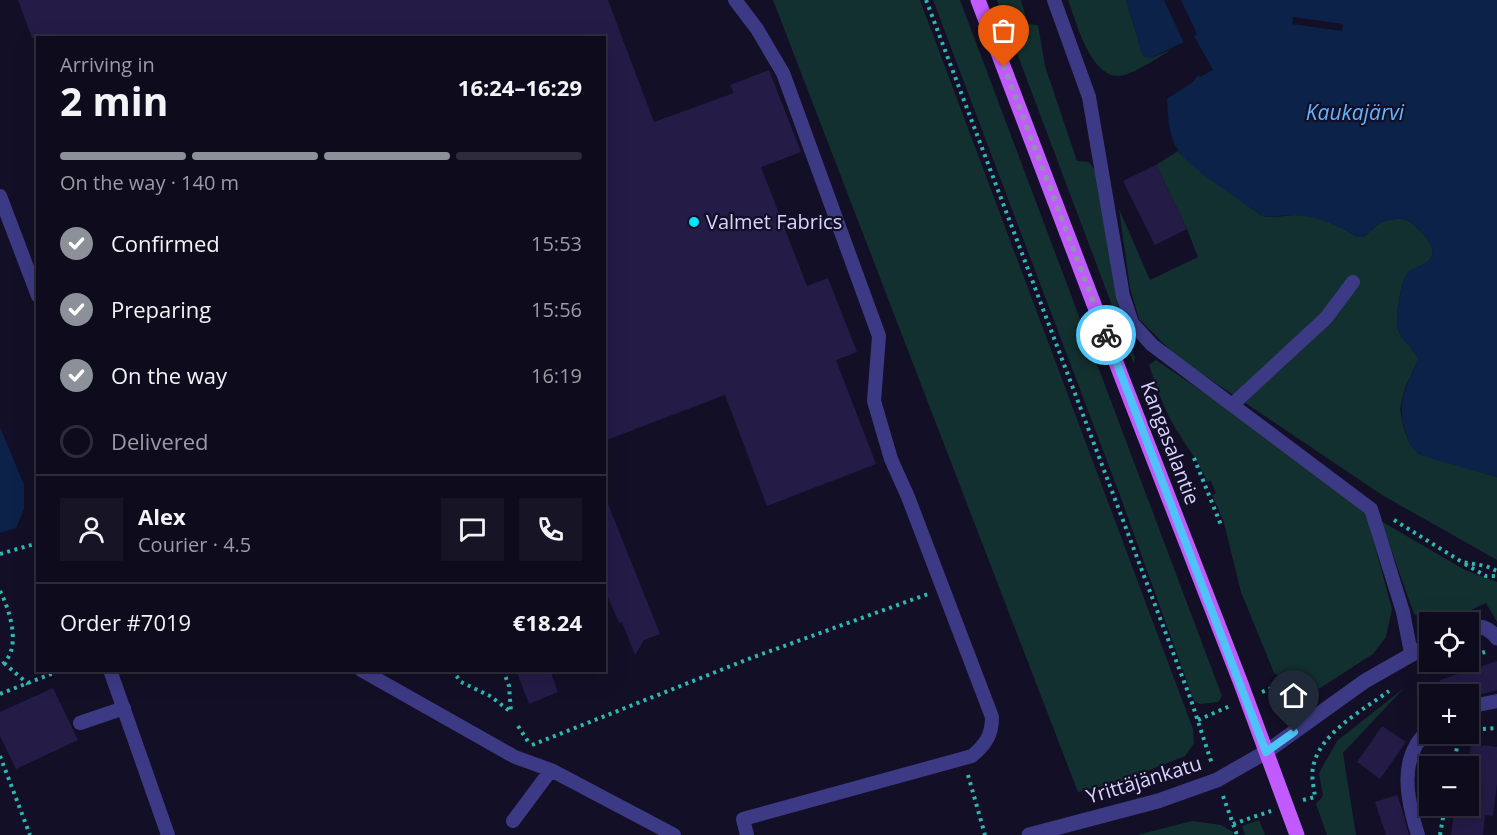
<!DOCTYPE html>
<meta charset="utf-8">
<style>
body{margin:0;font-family:"Open Sans",sans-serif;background:#171425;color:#f1f3f6;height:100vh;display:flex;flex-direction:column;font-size:22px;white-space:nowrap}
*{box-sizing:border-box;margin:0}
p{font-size:20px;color:#9b9ba3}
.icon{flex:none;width:33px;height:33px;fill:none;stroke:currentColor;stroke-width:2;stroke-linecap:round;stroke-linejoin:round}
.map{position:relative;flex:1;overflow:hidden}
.side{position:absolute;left:36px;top:36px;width:570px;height:636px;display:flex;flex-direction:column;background:#0e0b1c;border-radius:0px;box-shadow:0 6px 24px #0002,0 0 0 2px #2e2b3b}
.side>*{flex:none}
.fabs{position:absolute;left:1419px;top:612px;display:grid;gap:12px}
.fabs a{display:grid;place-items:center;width:60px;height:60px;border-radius:0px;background:#0e0b1c;box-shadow:0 6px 24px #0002,0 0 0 2px #2e2b3b;font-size:30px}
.pin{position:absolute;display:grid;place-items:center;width:51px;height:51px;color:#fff;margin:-62px -26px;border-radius:50% 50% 50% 0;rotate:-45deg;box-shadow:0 0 6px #0007}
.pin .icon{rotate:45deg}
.courier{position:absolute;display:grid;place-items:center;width:60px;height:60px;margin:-30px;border:4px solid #4fc3f7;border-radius:50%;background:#fff;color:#222;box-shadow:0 2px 8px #0007}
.overview em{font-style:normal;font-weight:700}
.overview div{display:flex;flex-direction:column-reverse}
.overview{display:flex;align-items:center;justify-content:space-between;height:102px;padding:0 24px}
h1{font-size:39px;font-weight:700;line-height:45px}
.bar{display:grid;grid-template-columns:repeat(4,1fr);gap:9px 6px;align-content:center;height:72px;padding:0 24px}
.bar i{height:8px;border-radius:4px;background:#2e2b3b}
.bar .selected{background:#8c9099}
.bar p{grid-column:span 4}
.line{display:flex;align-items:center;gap:15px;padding:0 24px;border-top:2px solid #2e2b3b}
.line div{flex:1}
.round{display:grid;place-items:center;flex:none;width:63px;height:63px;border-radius:0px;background:#171425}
ol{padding:0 24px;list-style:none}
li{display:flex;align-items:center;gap:18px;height:66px}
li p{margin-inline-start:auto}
li .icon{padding:6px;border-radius:50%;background:#8c9099;color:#fff;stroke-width:4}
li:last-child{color:#9b9ba3}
li i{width:33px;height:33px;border:3px solid #2e2b3b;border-radius:50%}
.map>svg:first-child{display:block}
.green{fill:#12302f}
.water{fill:#0c2248}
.pier{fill:#130f26}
.building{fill:#241b47}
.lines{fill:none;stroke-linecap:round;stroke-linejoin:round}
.path{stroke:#2fb8b0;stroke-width:4;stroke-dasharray:3 4.5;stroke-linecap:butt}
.lane{stroke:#3d3a85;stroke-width:14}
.street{stroke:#3d3a85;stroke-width:15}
.primary{stroke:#c25bff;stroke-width:15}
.done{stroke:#948fb3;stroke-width:6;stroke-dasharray:0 10.8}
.route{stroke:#4fc3f7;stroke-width:8}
.poi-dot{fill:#00e5ff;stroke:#130f26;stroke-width:2}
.labels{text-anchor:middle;stroke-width:4.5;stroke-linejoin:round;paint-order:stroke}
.poi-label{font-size:20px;fill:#d9d4ff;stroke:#130f26;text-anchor:start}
.street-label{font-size:20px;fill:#d9d4ff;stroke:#130f26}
.water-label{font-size:21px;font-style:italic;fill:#62b6ff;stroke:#130f26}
</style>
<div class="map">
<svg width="1497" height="835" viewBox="0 0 1497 835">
<rect width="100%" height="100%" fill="#130f26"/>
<path class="green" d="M 773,0 L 920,0 L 1193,729 L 1194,743 L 1185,756 L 1117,783 L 1078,792 Z
M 933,0 L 960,0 L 1222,696 L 1218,702 L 1200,704 L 1194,701 L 1118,490 Z
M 997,0 L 1021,0 L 1028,24 L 1038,25 L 1045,66 L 1077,161 L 1089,162 L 1099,176 L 1120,319 L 1135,357 L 1134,364 Z
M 1068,0 L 1126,0 L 1143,56 L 1151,58 L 1173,49 C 1160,56 1137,72 1124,75 C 1092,84 1076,21 1068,0 Z
M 1178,151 L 1191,164 L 1262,216 C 1275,218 1288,215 1301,215 C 1321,215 1341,228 1358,237 L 1363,237 C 1371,232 1375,224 1385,221 C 1390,220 1398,218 1403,219 C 1414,222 1437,244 1432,256 C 1427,266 1416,266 1409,272 C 1400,279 1397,314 1397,325 C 1398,339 1415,347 1418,360 L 1405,388 L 1400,409 L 1404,429 L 1410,444 L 1419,454 L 1497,477 L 1497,560 L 1382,495 L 1177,357 L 1139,319 L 1130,288 L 1119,209 L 1150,280 L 1198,257 L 1187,229 L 1156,165 Z
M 1156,360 L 1245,420 L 1365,509 L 1392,609 L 1386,637 L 1373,654 L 1317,690 L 1291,685 L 1274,673 L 1241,592 L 1223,519 L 1212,495 L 1216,493 L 1211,481 L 1207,482 C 1199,461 1185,445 1174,426 C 1163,406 1156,386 1149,365 Z
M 1381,521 L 1465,570 L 1497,582 L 1497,622 L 1486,603 L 1445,622 L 1430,622 L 1414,614 Z
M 1404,688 L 1343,753 L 1356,835 L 1327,835 L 1316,804 L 1323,796 L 1319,773 L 1337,741 Z
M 1259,820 L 1265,835 L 1245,835 L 1242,826 Z
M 1192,821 L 1221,825 L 1233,832 L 1233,835 L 1137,835 Z"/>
<path class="water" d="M 1126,0 L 1497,0 L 1497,477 C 1482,472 1426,459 1416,452 C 1411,448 1409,442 1407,436 C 1395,406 1405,388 1418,360 C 1415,347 1398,339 1397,325 C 1397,314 1400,279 1409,271 C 1416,266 1427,266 1432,256 C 1437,244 1414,222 1403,219 C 1398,218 1390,220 1385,221 C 1375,224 1371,232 1363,237 L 1358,237 C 1341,228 1325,219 1305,216 C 1291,213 1277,218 1262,216 C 1240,199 1186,168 1175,145 C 1168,131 1168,114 1167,99 L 1193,82 L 1199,74 L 1184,42 L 1151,58 L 1143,56 Z
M 0,427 L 24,485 L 24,509 L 16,528 L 0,533 Z"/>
<path class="pier" d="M 1164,0 L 1181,0 L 1197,34 L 1194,36 L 1213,70 L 1200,77 L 1183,42 L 1186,40 L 1183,41 Z
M 1293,17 L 1343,24 L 1342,31 L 1292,24 Z"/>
<path class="building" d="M 18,0 L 608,0 L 654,122 L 734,93 L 730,85 L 769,70 L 801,152 L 761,167 L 807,286 L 828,278 L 857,352 L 836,360 L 876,464 L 767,506 L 725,395 L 604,441 L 604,38 L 32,38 Z
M 1156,165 L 1187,229 L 1155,245 L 1123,181 Z
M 604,494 L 660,634 L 644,640 L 635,655 L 622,622 L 619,623 L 604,588 Z
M 1497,661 L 1497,690 L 1468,698 L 1468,694 L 1444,694 L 1440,680 Z
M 516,670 L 550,670 L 558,692 L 529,704 Z
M 53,688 L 78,740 L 16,769 L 0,736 L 0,712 Z
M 1382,726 L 1406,742 L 1380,779 L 1357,762 Z
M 1471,744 L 1497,747 L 1497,784 L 1493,816 L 1485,815 L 1483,835 L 1451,835 L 1455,807 L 1463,808 L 1463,806 L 1468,806 L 1468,765 Z
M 1397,795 L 1402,809 L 1409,835 L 1386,835 L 1375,802 Z"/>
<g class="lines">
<path class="path" d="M 926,0 L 1191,700 L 1212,764
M 1194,458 L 1221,525
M 1394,520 L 1462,562 L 1486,566 L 1497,571
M 0,554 L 38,543
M 1465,564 L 1486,576 L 1497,576
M 0,591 C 10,610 23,651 0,666
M 1468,657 L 1485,652
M 4,663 L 28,684
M 452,670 L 461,682 L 490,696 L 511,712
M 503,670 L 509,686 L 511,712
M 1424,671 L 1454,662
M 1262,692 L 1276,686 L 1287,691 L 1299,709
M 0,694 L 61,670
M 1198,720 L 1230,706
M 518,726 L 529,743
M 1468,730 L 1497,728
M 532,745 L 751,658 L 928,594
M 0,756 L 30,835
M 1453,766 L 1458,743 L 1463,734
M 968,775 L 985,835
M 1223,796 L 1237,835
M 1303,800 L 1315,797 C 1314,788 1311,776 1313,768 C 1318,734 1363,710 1389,691
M 1233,824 L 1271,811
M 1440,835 L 1445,806"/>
<path class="lane" d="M 735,0 L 757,29 L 783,73 L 879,336 L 874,401 L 891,459 L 908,497 L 992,717 C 992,735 986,744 972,756 L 743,819 L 747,835
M 1054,0 L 1089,97 L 1123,296 L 1132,323 L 1152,345 L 1371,509 L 1403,612 L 1411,653
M 0,196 L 38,296
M 1232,405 L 1326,318 L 1353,282
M 110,670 L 168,835
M 361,670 L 515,757 L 551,770 L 674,835
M 1468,707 L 1497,701
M 80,723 L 124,708
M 513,821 L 551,770
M 1418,835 C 1407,800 1397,756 1430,729"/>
<path class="street" d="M 1468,629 C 1481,625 1488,627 1497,638
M 1029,835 L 1158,801 L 1217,780 L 1266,752 L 1365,681 L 1430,644"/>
<path class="primary" d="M 978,0 L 1122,378 L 1240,681 L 1297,835"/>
</g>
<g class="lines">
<path class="done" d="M 1004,67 L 1106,335"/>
<path class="route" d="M 1106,335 L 1266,752 L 1294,732"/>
</g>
<circle class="poi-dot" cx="694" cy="222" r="6"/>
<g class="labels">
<g class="poi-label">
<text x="706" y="229">Valmet Fabrics</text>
</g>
<g class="street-label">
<text transform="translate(1170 443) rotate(69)" y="7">Kangasalantie</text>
<text transform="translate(1144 780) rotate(-17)" y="7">Yrittäjänkatu</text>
</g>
<g class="water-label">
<text x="1355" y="120">Kaukajärvi</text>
</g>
</g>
</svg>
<div class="fabs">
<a><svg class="icon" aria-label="locate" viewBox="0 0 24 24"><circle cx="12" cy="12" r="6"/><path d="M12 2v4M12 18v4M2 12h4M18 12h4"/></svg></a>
<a>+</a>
<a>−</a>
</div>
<div class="pin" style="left:1004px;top:67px;background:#ea580c"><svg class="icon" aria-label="bag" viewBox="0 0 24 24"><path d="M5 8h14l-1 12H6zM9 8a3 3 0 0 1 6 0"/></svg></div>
<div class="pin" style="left:1294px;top:732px;background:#1f2937"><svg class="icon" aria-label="home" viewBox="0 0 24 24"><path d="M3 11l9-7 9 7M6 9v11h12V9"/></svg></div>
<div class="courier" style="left:1106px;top:335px"><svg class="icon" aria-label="bike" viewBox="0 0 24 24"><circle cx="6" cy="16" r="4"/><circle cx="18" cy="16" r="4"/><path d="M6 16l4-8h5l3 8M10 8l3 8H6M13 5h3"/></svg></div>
<section class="side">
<div class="overview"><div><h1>2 min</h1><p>Arriving in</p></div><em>16:24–16:29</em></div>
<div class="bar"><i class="selected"></i><i class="selected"></i><i class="selected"></i><i></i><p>On the way · 140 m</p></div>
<ol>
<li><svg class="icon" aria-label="check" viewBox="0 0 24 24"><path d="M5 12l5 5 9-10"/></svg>Confirmed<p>15:53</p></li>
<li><svg class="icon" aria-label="check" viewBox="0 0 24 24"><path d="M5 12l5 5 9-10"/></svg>Preparing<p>15:56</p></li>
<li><svg class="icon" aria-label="check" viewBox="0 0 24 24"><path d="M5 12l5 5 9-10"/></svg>On the way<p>16:19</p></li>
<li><i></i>Delivered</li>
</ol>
<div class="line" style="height:108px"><a class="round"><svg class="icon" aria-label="person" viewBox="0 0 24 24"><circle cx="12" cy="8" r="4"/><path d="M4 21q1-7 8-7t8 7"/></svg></a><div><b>Alex</b><p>Courier · 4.5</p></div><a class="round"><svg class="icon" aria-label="chat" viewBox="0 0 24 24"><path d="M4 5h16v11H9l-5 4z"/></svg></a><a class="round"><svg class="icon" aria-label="phone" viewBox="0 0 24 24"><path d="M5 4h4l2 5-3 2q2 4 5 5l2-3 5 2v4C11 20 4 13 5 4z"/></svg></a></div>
<div class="line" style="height:78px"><div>Order #7019</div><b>€18.24</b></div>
</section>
</div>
